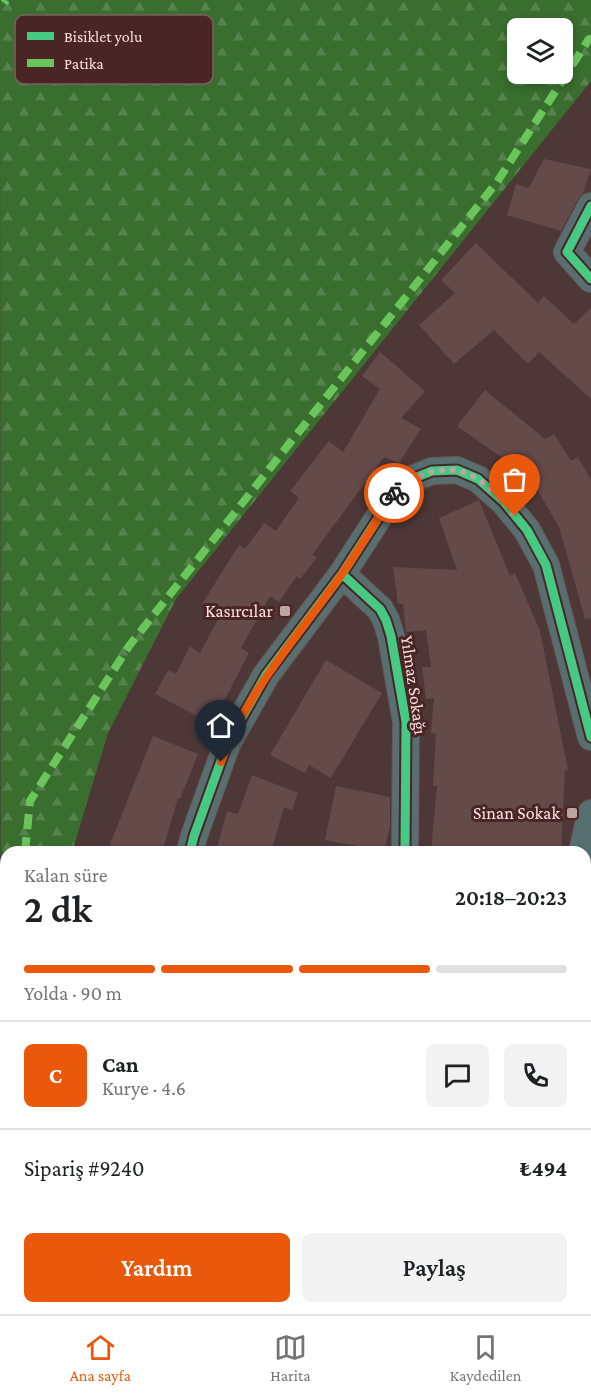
<!DOCTYPE html>
<html lang="tr">
<meta charset="utf-8">
<style>
body{margin:0;font-family:"Crimson Pro",serif;background:#f2f2f2;color:#202124;height:100vh;display:flex;flex-direction:column;font-size:22px;white-space:nowrap}
*{box-sizing:border-box;margin:0}
p{font-size:20px;color:#757577}
.icon{flex:none;width:33px;height:33px;fill:none;stroke:currentColor;stroke-width:2;stroke-linecap:round;stroke-linejoin:round}
.map{position:relative;flex:1;overflow:hidden}
.side{position:absolute;left:0px;top:846px;width:591px;height:468px;display:flex;flex-direction:column;background:#fff;border-radius:18px 18px 0 0;box-shadow:0 3px 9px #0003}
.side>*{flex:none}
.tools{position:absolute;left:507px;top:18px;display:grid;gap:12px}
.tools a{display:grid;place-items:center;width:66px;height:66px;border-radius:9px;background:#fff;box-shadow:0 3px 9px #0003;font-size:30px}
.pin{position:absolute;display:grid;place-items:center;width:51px;height:51px;color:#fff;margin:-62px -26px;border-radius:50% 50% 50% 0;rotate:-45deg;box-shadow:0 0 6px #0007}
.pin .icon{rotate:45deg}
.courier{position:absolute;display:grid;place-items:center;width:60px;height:60px;margin:-30px;border:4px solid #ea580c;border-radius:50%;background:#fff;color:#222;box-shadow:0 2px 8px #0007}
.head em{font-style:normal;font-weight:600}
.head div{display:flex;flex-direction:column-reverse}
.head{display:flex;align-items:center;justify-content:space-between;height:102px;padding:0 24px}
h1{font-size:39px;font-weight:600;line-height:45px}
.bar{display:grid;grid-template-columns:repeat(4,1fr);gap:9px 6px;align-content:center;height:72px;padding:0 24px}
.bar i{height:8px;border-radius:4px;background:#e0e0e0}
.bar .active{background:#ea580c}
.bar p{grid-column:span 4}
.line{display:flex;align-items:center;gap:15px;padding:0 24px;border-top:2px solid #e0e0e0}
.line div{flex:1}
.round{display:grid;place-items:center;flex:none;width:63px;height:63px;border-radius:9px;background:#f2f2f2}
.cta{display:flex;gap:12px;margin-top:auto;padding:12px 24px}
.cta a{flex:1;height:69px;border-radius:9px;background:#ea580c;color:#fff;font-size:24px;font-weight:600;line-height:69px;text-align:center}
.cta a+a{background:#f2f2f2;color:#202124}
.tab-bar{display:flex;justify-content:space-around;align-items:center;height:84px;border-top:2px solid #e0e0e0;background:#fff;font-size:16px;color:#757577}
.tab-bar a{display:grid;justify-items:center;gap:3px}
.tab-bar .active{color:#ea580c}
.map>svg:first-child{display:block}
.forest{fill:url(#forest-firs);fill-rule:evenodd}
.park{fill:url(#park-crowns)}
.building{fill:#654a4a}
.lines{fill:none;stroke-linecap:round;stroke-linejoin:round}
.lane-casing{stroke:#675554;stroke-width:14}
.street-casing{stroke:#675554;stroke-width:28}
.path{stroke:#6c7576;stroke-width:4;stroke-dasharray:1.5 4.5;stroke-linecap:butt}
.lane{stroke:#586f71;stroke-width:12}
.street{stroke:#586f71;stroke-width:26}
.quiet{stroke:#6ac65a;stroke-width:8;stroke-dasharray:15 8;stroke-linecap:butt}
.cycleway-casing{stroke:#4a2525;stroke-width:13}
.cycleway{stroke:#46c982;stroke-width:9}
.done{stroke:#bda5a4;stroke-width:6;stroke-dasharray:0 10.8}
.route{stroke:#ea580c;stroke-width:8}
.poi-dot{fill:#bda5a4;stroke:#4a2525;stroke-width:2}
.labels{text-anchor:middle;stroke-width:6;stroke-linejoin:round;paint-order:stroke}
.poi-label{font-size:18px;fill:#f9e0df;stroke:#4a2525;text-anchor:end}
.street-label{font-size:18px;fill:#f9e0df;stroke:#4a2525}
.key{fill:#4a2525;stroke:#7f5d5d;stroke-width:1.5}
.key-label{font-size:16px;fill:#f9e0df}
</style>
<div class="map">
<svg width="591" height="1314" viewBox="0 0 591 1314">
<defs>
<pattern id="forest-firs" width="22" height="20" patternUnits="userSpaceOnUse" patternTransform="scale(1.5)"><rect width="22" height="20" fill="#396e2f"/><path d="M5 1l3.5 6h-7zM16 11l3.5 6h-7z" fill="#56824d"/></pattern>
<pattern id="park-crowns" width="20" height="18" patternUnits="userSpaceOnUse" patternTransform="scale(1.5)"><rect width="20" height="18" fill="#2a5b20"/><path d="M2 6a3 3 0 1 1 6 0M12 15a3 3 0 1 1 6 0" fill="none" stroke="#4a7240"/></pattern>
</defs>
<rect width="100%" height="100%" fill="#4d3837"/>
<path class="forest" d="M 0,0 L 591,0 L 591,81 L 176,599 L 108,733 L 72,852 L 6,852 L 6,1280 L 1,1314 ZM 518,28 L 562,28 L 562,74 L 518,74 Z"/>
<path class="park" d="M 268,1308 L 304,1308 L 308,1314 L 254,1314 Z"/>
<path class="building" d="M 544,159 L 591,169 L 583,193 L 578,199 L 561,231 L 507,215 L 516,184 L 529,188 Z
M 476,243 L 538,303 L 544,296 L 574,324 L 591,308 L 591,399 L 539,352 L 528,364 L 494,330 L 454,364 L 419,325 L 455,293 L 441,280 Z
M 380,352 L 425,391 L 401,418 L 421,429 L 399,463 L 384,457 L 312,555 L 317,557 L 300,579 L 297,576 L 279,602 L 270,596 L 241,648 L 249,653 L 212,724 L 155,694 L 168,670 L 176,674 L 190,646 L 200,653 L 220,616 L 202,604 L 239,545 L 245,549 L 264,523 L 276,531 L 299,498 L 290,491 L 329,441 L 343,452 L 380,389 L 362,376 Z
M 485,390 L 545,439 L 554,434 L 571,461 L 578,457 L 591,480 L 591,618 L 585,619 L 559,527 L 534,484 L 526,488 L 514,466 L 457,426 Z
M 479,500 L 510,576 L 515,573 L 540,631 L 568,770 L 565,770 L 561,852 L 431,852 L 437,786 L 433,786 L 436,734 L 431,733 L 434,698 L 426,699 L 422,667 L 431,667 L 426,630 L 406,632 L 403,604 L 398,604 L 393,567 L 457,570 L 439,518 Z
M 326,660 L 382,693 L 331,778 L 309,765 L 305,773 L 270,755 Z
M 153,736 L 198,754 L 180,799 L 178,798 L 162,852 L 107,852 Z
M 252,775 L 298,793 L 292,810 L 284,807 L 271,852 L 216,852 L 227,811 L 238,814 Z
M 336,786 L 390,797 L 390,826 L 384,851 L 325,840 Z"/>
<g class="lines">
<g class="lane-casing">
<path id="lane" d="M 464,1308 L 469,1314"/>
</g>
<g class="street-casing">
<path id="street" d="M 591,206 L 567,252 L 591,279
M 342,574 L 380,609 L 386,620 L 391,636 L 406,722 L 405,852
M 190,852 L 194,836 L 227,744 L 266,675 L 342,574 L 395,492 L 412,479 L 432,471 L 457,470 L 478,479 L 504,502 L 527,530 L 546,565 L 591,737
M 582,852 L 591,813
M 125,1308 L 126,1314
M 338,1308 L 342,1314
M 534,1308 L 537,1314"/>
</g>
<path class="path" d="M 266,1308 L 270,1314
M 235,1314 L 248,1308"/>
<use href="#lane" class="lane"/>
<use href="#street" class="street"/>
<path class="quiet" d="M 4,3 L 6,0
M 25,852 L 30,801 L 129,646 L 497,182 L 589,39 L 591,39
M 0,1003 L 6,991"/>
<g class="cycleway-casing">
<path id="cycleway" d="M 591,206 L 567,252 L 591,279
M 342,574 L 380,609 L 386,620 L 391,636 L 406,722 L 405,852
M 190,852 L 194,836 L 227,744 L 266,675 L 342,574 L 395,492 L 412,479 L 432,471 L 457,470 L 478,479 L 504,502 L 527,530 L 546,565 L 591,737"/>
</g>
<use href="#cycleway" class="cycleway"/>
</g>
<g class="lines">
<path class="done" d="M 394,493 C 416,472 453,460 479,480 C 493,490 504,503 515,516"/>
<path class="route" d="M 221,762 C 247,691 299,635 342,574 C 360,548 377,520 394,493"/>
</g>
<g class="poi-dot">
<rect x="279" y="605" width="12" height="12" rx="3"/>
<rect x="566" y="807" width="12" height="12" rx="3"/>
</g>
<g class="labels">
<g class="poi-label">
<text x="273" y="617">Kasırcılar</text>
<text x="560" y="819">Sinan Sokak</text>
</g>
<g class="street-label">
<text transform="translate(414 685) rotate(82)" y="6">Yılmaz Sokağı</text>
</g>
</g>
<rect x="15" y="15" width="198" height="69" rx="9" class="key"/>
<rect x="27" y="32" width="27" height="8" fill="#46c982"/>
<rect x="27" y="59" width="27" height="8" fill="#6ac65a"/>
<g class="key-label">
<text x="64" y="42">Bisiklet yolu</text>
<text x="64" y="69">Patika</text>
</g>
</svg>
<div class="tools">
<a><svg class="icon" aria-label="layers" viewBox="0 0 24 24"><path d="M12 4l9 5-9 5-9-5zM3 14l9 5 9-5"/></svg></a>
</div>
<div class="pin" style="left:515px;top:516px;background:#ea580c"><svg class="icon" aria-label="bag" viewBox="0 0 24 24"><path d="M5 8h14l-1 12H6zM9 8a3 3 0 0 1 6 0"/></svg></div>
<div class="pin" style="left:221px;top:762px;background:#1f2937"><svg class="icon" aria-label="home" viewBox="0 0 24 24"><path d="M3 11l9-7 9 7M6 9v11h12V9"/></svg></div>
<div class="courier" style="left:394px;top:493px"><svg class="icon" aria-label="bike" viewBox="0 0 24 24"><circle cx="6" cy="16" r="4"/><circle cx="18" cy="16" r="4"/><path d="M6 16l4-8h5l3 8M10 8l3 8H6M13 5h3"/></svg></div>
<section class="side">
<div class="head"><div><h1>2 dk</h1><p>Kalan süre</p></div><em>20:18–20:23</em></div>
<div class="bar"><i class="active"></i><i class="active"></i><i class="active"></i><i></i><p>Yolda · 90 m</p></div>
<div class="line" style="height:108px"><b class="round" style="background:#ea580c;color:#fff">C</b><div><b>Can</b><p>Kurye · 4.6</p></div><a class="round"><svg class="icon" aria-label="chat" viewBox="0 0 24 24"><path d="M4 5h16v11H9l-5 4z"/></svg></a><a class="round"><svg class="icon" aria-label="phone" viewBox="0 0 24 24"><path d="M5 4h4l2 5-3 2q2 4 5 5l2-3 5 2v4C11 20 4 13 5 4z"/></svg></a></div>
<div class="line" style="height:78px"><div>Sipariş #9240</div><b>₺494</b></div>
<div class="cta"><a>Yardım</a><a>Paylaş</a></div>
</section>
</div>
<nav class="tab-bar">
<a class="active"><svg class="icon" aria-label="home" viewBox="0 0 24 24"><path d="M3 11l9-7 9 7M6 9v11h12V9"/></svg>Ana sayfa</a>
<a><svg class="icon" aria-label="map" viewBox="0 0 24 24"><path d="M3 6l6-2 6 2 6-2v14l-6 2-6-2-6 2zM9 4v14M15 6v14"/></svg>Harita</a>
<a><svg class="icon" aria-label="saved" viewBox="0 0 24 24"><path d="M7 4h10v16l-5-4-5 4z"/></svg>Kaydedilen</a>
</nav>
